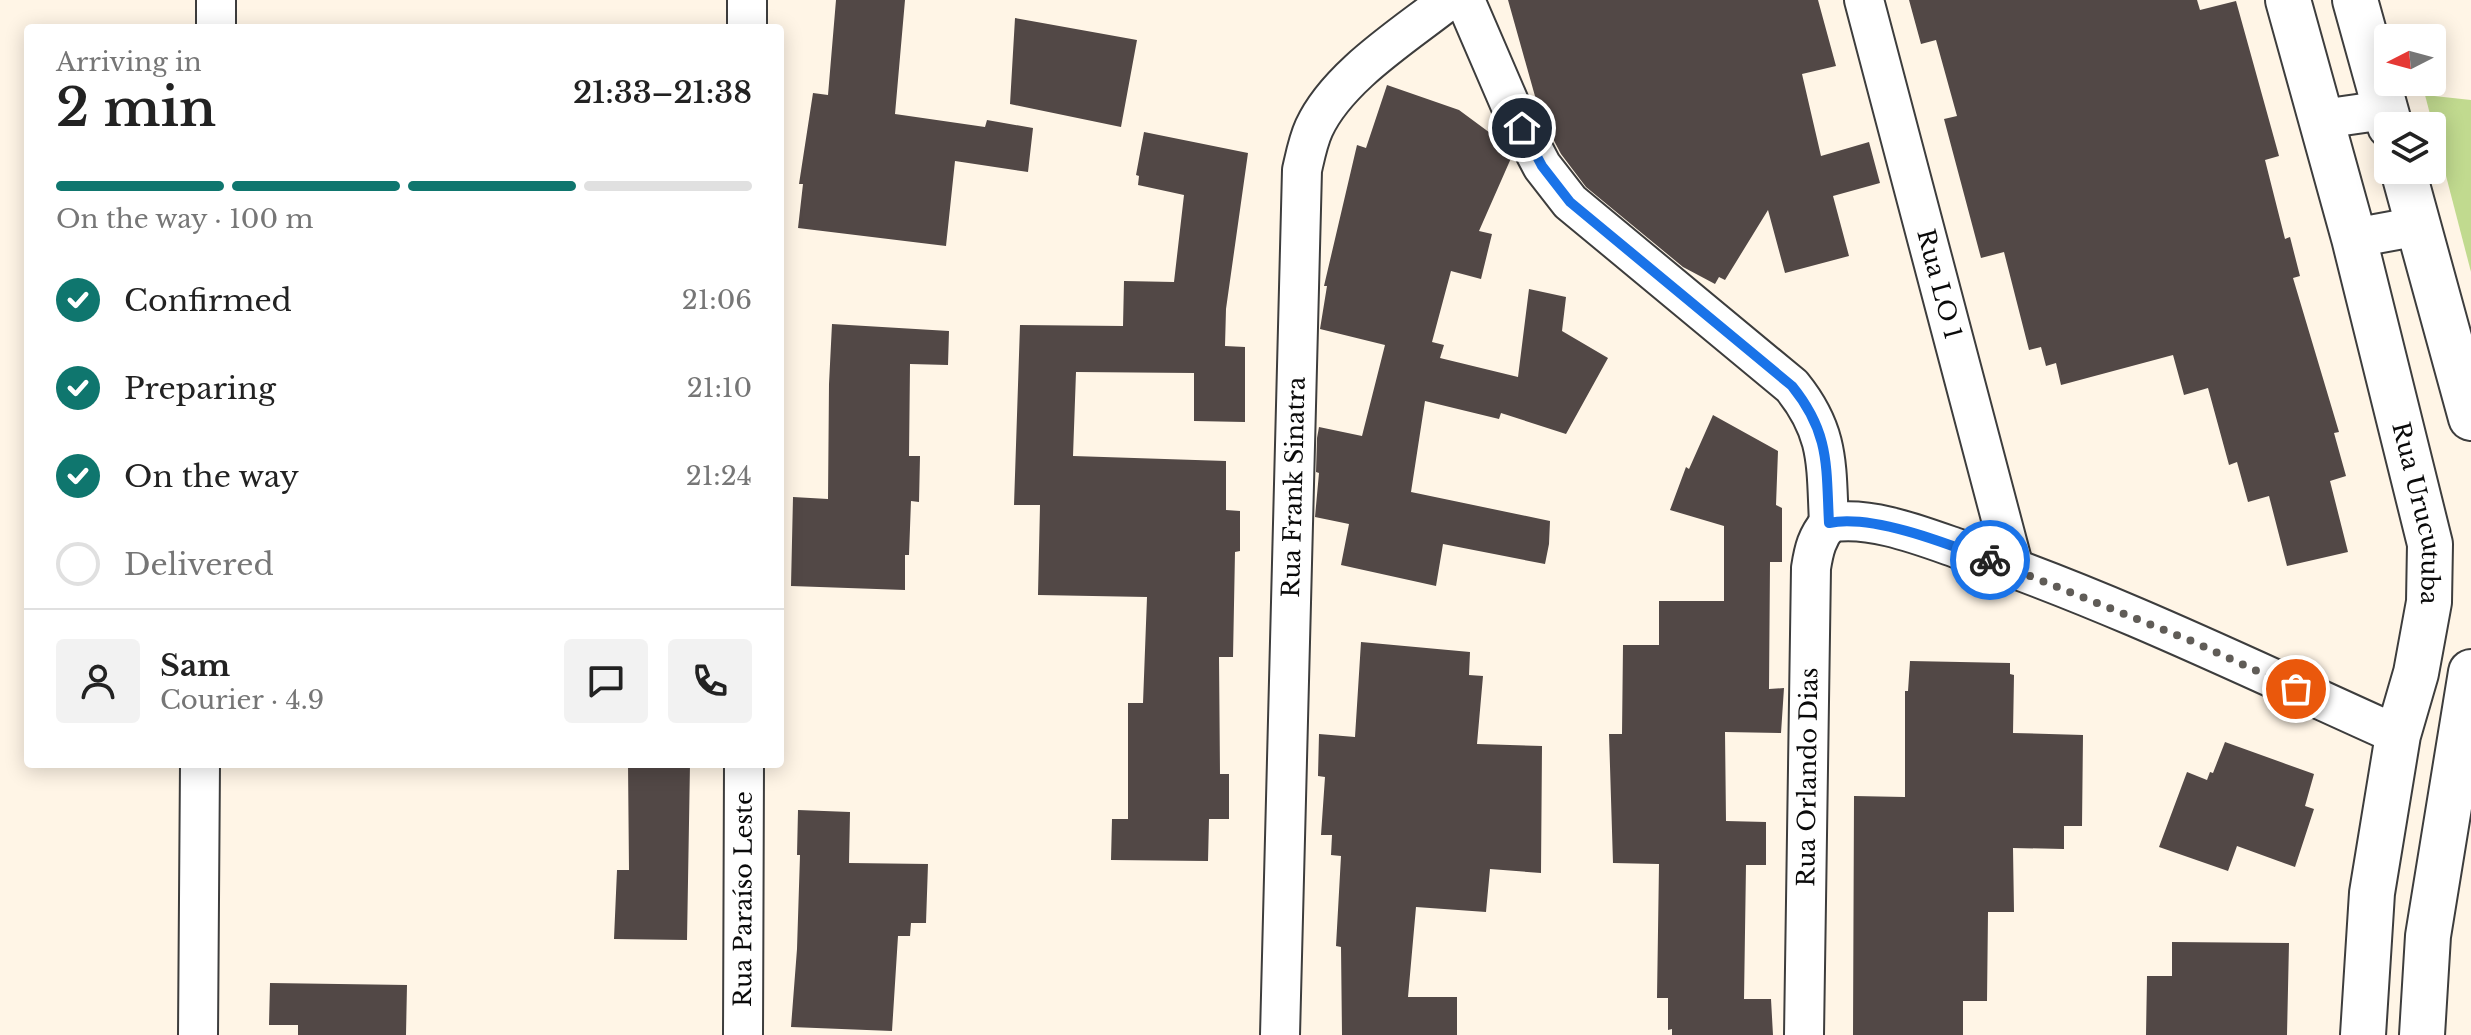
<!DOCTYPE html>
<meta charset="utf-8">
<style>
body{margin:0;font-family:"Libre Baskerville",serif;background:#f2f2f2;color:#222;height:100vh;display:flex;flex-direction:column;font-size:30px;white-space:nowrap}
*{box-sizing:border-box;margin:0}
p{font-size:26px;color:#767676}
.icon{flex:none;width:44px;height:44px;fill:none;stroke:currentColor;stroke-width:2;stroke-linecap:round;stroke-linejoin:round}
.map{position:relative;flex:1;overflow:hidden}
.sheet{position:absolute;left:24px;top:24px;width:760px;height:744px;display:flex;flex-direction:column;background:#fff;border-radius:8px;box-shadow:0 4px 20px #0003}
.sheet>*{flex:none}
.needle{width:52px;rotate:264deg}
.buttons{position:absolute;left:2374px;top:24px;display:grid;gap:16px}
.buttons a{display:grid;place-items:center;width:72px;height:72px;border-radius:8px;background:#fff;box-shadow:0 4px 20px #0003;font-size:40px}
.pin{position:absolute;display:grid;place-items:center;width:68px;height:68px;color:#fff;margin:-34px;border:4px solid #fff;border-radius:50%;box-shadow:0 2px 8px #0007}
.courier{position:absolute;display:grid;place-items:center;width:80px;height:80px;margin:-40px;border:6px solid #1a73e8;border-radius:50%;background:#fff;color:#222;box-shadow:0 2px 10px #0007}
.headline em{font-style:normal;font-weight:600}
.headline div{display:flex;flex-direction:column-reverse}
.headline{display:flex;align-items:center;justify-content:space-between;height:136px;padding:0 32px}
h1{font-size:52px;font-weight:600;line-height:60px}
.bar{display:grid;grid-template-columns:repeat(4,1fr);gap:12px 8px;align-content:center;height:96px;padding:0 32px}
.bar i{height:10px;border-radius:6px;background:#e0e0e0}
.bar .selected{background:#0f766e}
.bar p{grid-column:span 4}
.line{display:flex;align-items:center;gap:20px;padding:0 32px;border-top:2px solid #e0e0e0}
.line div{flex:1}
.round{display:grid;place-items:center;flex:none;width:84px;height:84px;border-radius:8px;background:#f2f2f2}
ol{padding:0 32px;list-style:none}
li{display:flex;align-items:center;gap:24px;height:88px}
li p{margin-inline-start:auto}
li .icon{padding:8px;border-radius:50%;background:#0f766e;color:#fff;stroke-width:4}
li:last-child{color:#767676}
li i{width:44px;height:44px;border:4px solid #e0e0e0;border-radius:50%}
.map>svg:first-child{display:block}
.forest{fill:#c1da8f}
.building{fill:#524846}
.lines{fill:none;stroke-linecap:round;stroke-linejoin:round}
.minor-casing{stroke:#3d3d3d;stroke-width:42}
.tertiary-casing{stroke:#3d3d3d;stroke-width:48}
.minor{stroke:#fff;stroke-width:38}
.tertiary{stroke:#fff;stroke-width:44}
.done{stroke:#605c57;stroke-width:8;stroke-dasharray:0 14.4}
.route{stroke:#1a73e8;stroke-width:10}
.labels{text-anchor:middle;stroke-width:8;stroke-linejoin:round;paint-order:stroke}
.street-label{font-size:24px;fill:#0a0a0a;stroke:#fff}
</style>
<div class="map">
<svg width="2471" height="1035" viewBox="0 0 2471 1035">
<rect width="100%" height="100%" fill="#fff5e6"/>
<path class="forest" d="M 2425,95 L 2471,100 L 2471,272 Z"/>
<path class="building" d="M 836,0 L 905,0 L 895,114 L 985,127 L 987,120 L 1033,128 L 1028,172 L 955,161 L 946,246 L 798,228 L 803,184 L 799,184 L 813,93 L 828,95 Z
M 1508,0 L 1818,0 L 1836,66 L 1802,74 L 1821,156 L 1869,142 L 1880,183 L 1833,196 L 1849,256 L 1785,273 L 1768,210 L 1725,280 L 1719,277 L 1715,284 L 1683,267 L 1586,187 L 1561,154 L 1540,114 Z
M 1909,0 L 2197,0 L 2200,10 L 2236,1 L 2279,156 L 2265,160 L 2285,239 L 2290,237 L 2300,276 L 2293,278 L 2339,432 L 2334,433 L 2346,476 L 2330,481 L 2348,552 L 2287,566 L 2269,496 L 2248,502 L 2237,462 L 2229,465 L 2208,388 L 2184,395 L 2173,355 L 2061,385 L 2056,363 L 2046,366 L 2041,347 L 2029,350 L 2004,252 L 1981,258 L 1944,119 L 1957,116 L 1936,40 L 1921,44 Z
M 1015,18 L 1137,40 L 1121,127 L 1010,104 Z
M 1387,85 L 1459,110 L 1505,144 L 1512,156 L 1479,231 L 1492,234 L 1481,279 L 1451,271 L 1432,342 L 1444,345 L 1440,358 L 1518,377 L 1529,289 L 1566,297 L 1562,331 L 1608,358 L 1566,434 L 1501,413 L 1499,419 L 1425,401 L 1411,492 L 1550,521 L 1549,544 L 1545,564 L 1443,544 L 1436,586 L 1341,565 L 1349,524 L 1315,517 L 1319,473 L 1316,472 L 1317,438 L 1319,427 L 1362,436 L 1385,345 L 1320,329 L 1327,286 L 1324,286 L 1357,145 L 1366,148 Z
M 1144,132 L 1248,153 L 1226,309 L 1225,346 L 1245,347 L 1245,422 L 1194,421 L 1194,373 L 1076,372 L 1073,456 L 1226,461 L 1226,510 L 1240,511 L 1240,551 L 1235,552 L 1233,657 L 1219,657 L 1220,774 L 1229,774 L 1229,819 L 1209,819 L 1208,861 L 1111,860 L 1112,819 L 1128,819 L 1128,703 L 1143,703 L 1147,597 L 1038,595 L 1040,505 L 1014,505 L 1020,325 L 1123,326 L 1124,281 L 1174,282 L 1184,195 L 1138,185 L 1139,176 L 1136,175 Z
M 832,324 L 949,331 L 948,365 L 910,364 L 909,456 L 920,456 L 919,502 L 911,501 L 909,555 L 905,555 L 905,590 L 791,586 L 793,497 L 828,499 L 829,384 Z
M 1713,415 L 1778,451 L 1776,505 L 1782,508 L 1782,562 L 1770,562 L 1769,689 L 1784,688 L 1781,733 L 1725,732 L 1726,821 L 1766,822 L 1766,865 L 1746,865 L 1744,999 L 1771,999 L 1773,1035 L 1672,1035 L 1672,1029 L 1668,1030 L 1668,998 L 1657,998 L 1659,864 L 1613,863 L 1609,734 L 1622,734 L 1623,645 L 1659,645 L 1659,601 L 1724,601 L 1724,526 L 1670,510 L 1686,467 L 1689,469 Z
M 1361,642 L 1470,652 L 1469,675 L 1483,676 L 1477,744 L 1542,746 L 1541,873 L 1490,869 L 1486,912 L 1416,907 L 1408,997 L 1457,997 L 1457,1035 L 1342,1035 L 1341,947 L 1336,946 L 1341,856 L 1331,855 L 1332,835 L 1321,835 L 1325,777 L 1318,776 L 1319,734 L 1355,737 Z
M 1910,661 L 2010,663 L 2010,674 L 2014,675 L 2013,733 L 2083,735 L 2082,826 L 2064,826 L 2064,849 L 2013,848 L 2014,912 L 1988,912 L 1987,1001 L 1963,1001 L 1963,1035 L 1853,1035 L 1854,796 L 1905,797 L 1905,691 L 1908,691 Z
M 2225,742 L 2314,774 L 2305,806 L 2314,809 L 2295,867 L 2237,846 L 2228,871 L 2159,847 L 2187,772 L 2207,780 L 2210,772 L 2213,773 Z
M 628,764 L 690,764 L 687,940 L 614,939 L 617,870 L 629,870 Z
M 798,810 L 850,812 L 849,863 L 928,864 L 926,923 L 911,923 L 910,936 L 898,936 L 892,1031 L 791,1027 L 797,949 L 800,855 L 797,855 Z
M 2172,942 L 2289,943 L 2287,1035 L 2146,1035 L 2147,976 L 2172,976 Z
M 270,983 L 407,985 L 406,1035 L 298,1035 L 298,1025 L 269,1025 Z"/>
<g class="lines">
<g class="minor-casing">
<g id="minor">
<path d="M 1465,0 L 1512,109 L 1542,166 L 1570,202 L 1792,386 C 1830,433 1826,465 1829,523"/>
<path id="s1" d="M 1864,0 L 2014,568"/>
<path d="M 216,28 L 216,0"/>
<path d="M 747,28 L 747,0"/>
<path d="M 2322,119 L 2385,110"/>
<path d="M 2354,238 L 2419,226"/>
<path d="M 1829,523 C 1869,515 1922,536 1959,549 C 2110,600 2253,670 2398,735"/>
<path d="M 198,1035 L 200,764"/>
<path id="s2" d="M 743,1035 L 744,764"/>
<path id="s3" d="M 1280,1035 L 1302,170 C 1305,157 1308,141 1314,128 C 1338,76 1405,35 1449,0"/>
<path id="s4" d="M 1804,1035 L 1811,568 C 1814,549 1817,537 1829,523"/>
</g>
</g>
<g class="tertiary-casing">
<g id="tertiary">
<path id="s5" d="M 2288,0 L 2354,238 L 2430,544 L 2429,602 L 2416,673 L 2398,735 L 2372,893 L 2363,1035"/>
<path d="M 2355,0 L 2390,126"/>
<path d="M 2403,170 L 2471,418"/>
<path d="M 2422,1035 L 2428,936 L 2471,672"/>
</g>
</g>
<use href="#minor" class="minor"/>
<use href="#tertiary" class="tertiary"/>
</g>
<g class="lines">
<path class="done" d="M 1990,560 L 2194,642 L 2296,689"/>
<path class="route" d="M 1522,128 L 1542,166 L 1570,202 L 1792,386 C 1830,433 1826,465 1829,523 C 1873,514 1948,544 1990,560"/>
</g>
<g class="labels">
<g class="street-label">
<text dy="8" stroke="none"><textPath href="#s1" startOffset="294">Rua LO 1</textPath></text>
<text dy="8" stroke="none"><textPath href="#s3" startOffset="548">Rua Frank Sinatra</textPath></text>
<text dy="8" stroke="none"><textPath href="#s5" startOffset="530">Rua Urucutuba</textPath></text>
<text dy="8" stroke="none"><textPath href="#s4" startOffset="258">Rua Orlando Dias</textPath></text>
<text dy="8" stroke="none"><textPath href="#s2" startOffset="136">Rua Paraíso Leste</textPath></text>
</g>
</g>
</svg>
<div class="buttons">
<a><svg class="needle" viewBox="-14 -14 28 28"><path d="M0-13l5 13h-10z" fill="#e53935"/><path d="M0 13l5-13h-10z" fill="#767676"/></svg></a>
<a><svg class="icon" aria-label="layers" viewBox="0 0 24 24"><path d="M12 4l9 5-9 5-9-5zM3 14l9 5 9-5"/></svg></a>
</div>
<div class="pin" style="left:2296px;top:689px;background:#ea580c"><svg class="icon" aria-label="bag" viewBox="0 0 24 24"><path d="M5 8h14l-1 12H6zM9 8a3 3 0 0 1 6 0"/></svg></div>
<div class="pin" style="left:1522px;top:128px;background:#1f2937"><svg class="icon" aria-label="home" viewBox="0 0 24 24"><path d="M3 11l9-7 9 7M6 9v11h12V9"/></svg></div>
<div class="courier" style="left:1990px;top:560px"><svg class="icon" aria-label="bike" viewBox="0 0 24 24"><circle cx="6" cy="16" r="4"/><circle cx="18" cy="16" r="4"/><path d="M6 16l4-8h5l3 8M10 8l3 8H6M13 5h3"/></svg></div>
<section class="sheet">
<div class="headline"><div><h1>2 min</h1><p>Arriving in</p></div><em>21:33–21:38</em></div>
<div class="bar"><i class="selected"></i><i class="selected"></i><i class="selected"></i><i></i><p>On the way · 100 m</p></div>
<ol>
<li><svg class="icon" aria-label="check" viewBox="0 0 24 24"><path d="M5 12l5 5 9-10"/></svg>Confirmed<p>21:06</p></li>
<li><svg class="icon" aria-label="check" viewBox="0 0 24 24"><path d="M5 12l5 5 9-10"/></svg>Preparing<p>21:10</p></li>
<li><svg class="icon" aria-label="check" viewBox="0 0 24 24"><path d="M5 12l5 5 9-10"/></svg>On the way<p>21:24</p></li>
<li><i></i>Delivered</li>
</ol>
<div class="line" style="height:144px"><a class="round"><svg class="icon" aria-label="person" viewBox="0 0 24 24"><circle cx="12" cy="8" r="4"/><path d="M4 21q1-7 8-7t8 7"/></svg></a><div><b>Sam</b><p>Courier · 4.9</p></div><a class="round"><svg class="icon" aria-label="chat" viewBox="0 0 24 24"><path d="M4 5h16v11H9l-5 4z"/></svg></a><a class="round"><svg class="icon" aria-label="phone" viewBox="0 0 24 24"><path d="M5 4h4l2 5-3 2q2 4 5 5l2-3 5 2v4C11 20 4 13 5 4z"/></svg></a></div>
</section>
</div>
